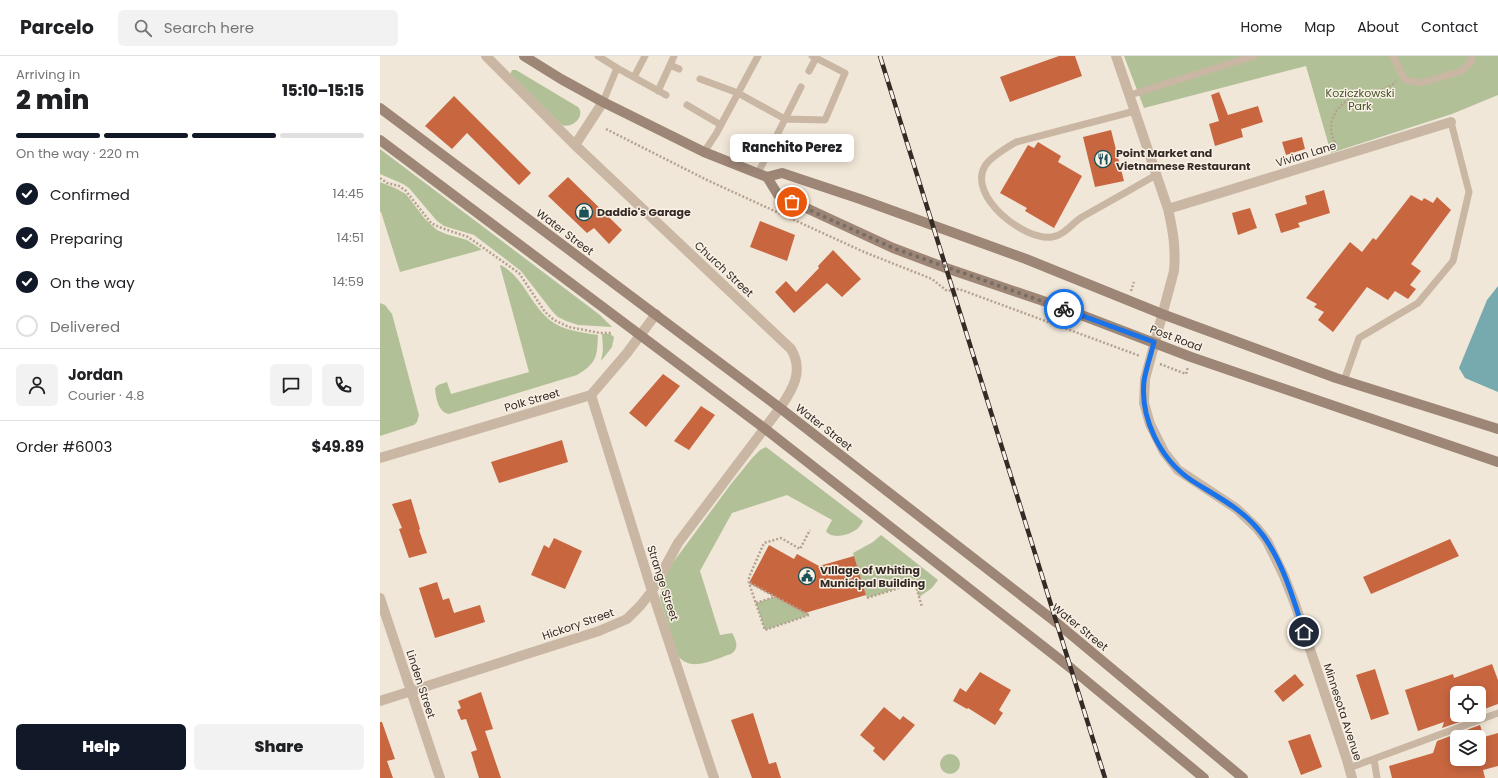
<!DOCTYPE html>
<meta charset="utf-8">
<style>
body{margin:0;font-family:Poppins,sans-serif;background:#f2f2f2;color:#202124;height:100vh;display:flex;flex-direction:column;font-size:15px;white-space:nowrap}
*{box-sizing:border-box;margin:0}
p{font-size:13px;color:#757577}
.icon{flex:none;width:22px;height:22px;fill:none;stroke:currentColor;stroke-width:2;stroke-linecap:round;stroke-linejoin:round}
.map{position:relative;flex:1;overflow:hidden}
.side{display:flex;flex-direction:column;background:#fff;width:380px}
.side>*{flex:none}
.buttons{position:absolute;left:1070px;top:630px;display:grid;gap:8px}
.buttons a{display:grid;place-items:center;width:36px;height:36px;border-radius:6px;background:#fff;box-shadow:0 2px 10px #0003;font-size:20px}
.pin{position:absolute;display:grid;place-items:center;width:34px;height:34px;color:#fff;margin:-17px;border:2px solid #fff;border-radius:50%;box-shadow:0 1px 4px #0007}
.courier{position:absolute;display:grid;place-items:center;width:40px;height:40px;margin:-20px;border:3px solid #1a73e8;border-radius:50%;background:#fff;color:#222;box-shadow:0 1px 5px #0007}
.bubble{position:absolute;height:28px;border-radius:6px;background:#fff;box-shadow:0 2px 10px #0003;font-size:13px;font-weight:800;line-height:28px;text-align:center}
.headline em{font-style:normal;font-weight:800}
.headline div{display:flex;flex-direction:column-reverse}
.headline{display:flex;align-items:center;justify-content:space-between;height:68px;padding:0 16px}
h1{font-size:26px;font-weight:800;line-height:30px}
.bar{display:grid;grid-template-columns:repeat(4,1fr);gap:6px 4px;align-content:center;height:48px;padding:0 16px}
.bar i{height:5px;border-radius:3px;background:#e0e0e0}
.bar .active{background:#111827}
.bar p{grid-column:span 4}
.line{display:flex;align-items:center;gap:10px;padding:0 16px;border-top:1px solid #e0e0e0}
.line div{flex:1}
.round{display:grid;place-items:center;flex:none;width:42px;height:42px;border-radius:6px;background:#f2f2f2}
ol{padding:0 16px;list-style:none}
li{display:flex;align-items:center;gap:12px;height:44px}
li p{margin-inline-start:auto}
li .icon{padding:4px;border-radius:50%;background:#111827;color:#fff;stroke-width:4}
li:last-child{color:#757577}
li i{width:22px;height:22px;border:2px solid #e0e0e0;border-radius:50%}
.action{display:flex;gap:8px;margin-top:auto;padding:8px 16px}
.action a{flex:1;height:46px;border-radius:6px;background:#111827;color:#fff;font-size:16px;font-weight:800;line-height:46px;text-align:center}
.action a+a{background:#f2f2f2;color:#202124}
header{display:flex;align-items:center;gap:24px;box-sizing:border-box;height:56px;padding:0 20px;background:#fff;border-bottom:1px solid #e0e0e0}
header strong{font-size:19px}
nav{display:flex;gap:22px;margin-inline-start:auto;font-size:14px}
.search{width:280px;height:36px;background:#f2f2f2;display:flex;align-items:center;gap:10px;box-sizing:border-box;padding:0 14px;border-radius:6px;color:#757577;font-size:15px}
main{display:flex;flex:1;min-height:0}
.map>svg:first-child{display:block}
.green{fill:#b2c098}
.water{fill:#77aaaf}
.building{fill:#c86640;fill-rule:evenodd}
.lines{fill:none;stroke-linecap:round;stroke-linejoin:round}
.path{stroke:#b5a18f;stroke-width:2.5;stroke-dasharray:2 2;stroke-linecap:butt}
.service{stroke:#c9b7a4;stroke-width:7}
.minor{stroke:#c9b7a4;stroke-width:10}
.secondary{stroke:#9d8676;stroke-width:10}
.rail-casing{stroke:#352b26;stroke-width:4.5}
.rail{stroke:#f9f1e5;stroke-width:3;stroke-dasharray:9;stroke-linecap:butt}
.done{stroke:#776d64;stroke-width:4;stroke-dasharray:0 7.2}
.route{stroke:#1a73e8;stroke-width:5}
.labels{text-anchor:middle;stroke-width:3;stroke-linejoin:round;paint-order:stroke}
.park-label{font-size:11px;fill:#435329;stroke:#f9f1e5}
.poi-label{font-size:11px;font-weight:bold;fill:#352b26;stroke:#f9f1e5;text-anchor:start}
.street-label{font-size:11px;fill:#352b26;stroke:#f9f1e5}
</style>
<header>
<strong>Parcelo</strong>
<div class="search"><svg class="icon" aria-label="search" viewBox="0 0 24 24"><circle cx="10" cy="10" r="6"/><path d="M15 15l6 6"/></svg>Search here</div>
<nav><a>Home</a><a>Map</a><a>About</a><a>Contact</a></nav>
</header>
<main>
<section class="side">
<div class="headline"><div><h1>2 min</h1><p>Arriving in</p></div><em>15:10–15:15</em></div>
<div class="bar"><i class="active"></i><i class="active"></i><i class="active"></i><i></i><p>On the way · 220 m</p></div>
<ol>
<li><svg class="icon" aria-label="check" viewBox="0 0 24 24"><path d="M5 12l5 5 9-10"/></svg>Confirmed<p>14:45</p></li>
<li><svg class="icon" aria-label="check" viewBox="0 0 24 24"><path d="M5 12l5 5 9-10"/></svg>Preparing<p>14:51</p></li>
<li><svg class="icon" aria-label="check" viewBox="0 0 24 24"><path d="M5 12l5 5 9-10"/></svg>On the way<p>14:59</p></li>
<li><i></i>Delivered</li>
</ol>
<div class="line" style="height:72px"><a class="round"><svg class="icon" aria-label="person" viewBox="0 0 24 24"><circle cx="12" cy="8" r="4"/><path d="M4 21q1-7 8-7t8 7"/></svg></a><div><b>Jordan</b><p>Courier · 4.8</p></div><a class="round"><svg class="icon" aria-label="chat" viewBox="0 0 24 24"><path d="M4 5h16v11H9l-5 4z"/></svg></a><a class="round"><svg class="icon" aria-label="phone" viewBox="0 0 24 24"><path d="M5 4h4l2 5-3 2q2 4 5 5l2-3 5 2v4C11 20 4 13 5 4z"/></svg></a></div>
<div class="line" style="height:52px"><div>Order #6003</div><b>$49.89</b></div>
<div class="action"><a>Help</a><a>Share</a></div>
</section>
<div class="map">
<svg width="1118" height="722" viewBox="0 0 1118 722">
<rect width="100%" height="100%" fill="#f1e7d8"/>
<path class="green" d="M 744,0 L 1118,0 L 1118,39 L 1072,58 L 951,97 L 926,10 L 764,52 Z
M 132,14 L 136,14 L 198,51 C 206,60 192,73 182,69 L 130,19 Z
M 0,93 L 220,259 L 232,271 L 198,269 L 186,265 L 178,261 L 172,255 L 141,215 L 94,179 L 64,170 L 57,165 L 29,132 L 23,128 L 0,118 Z
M 0,126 L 15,132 L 26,138 L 45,163 L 57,174 L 66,178 L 87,184 L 101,193 L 101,194 L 20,216 L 1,156 L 0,156 Z
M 121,209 C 132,215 140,225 147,236 C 169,270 178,273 218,279 C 217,301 217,307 197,319 L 69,358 C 58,356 56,342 55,332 L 58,329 L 67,326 L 71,338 L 149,316 L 120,210 Z
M 0,247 L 5,249 L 12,258 L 39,359 L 37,366 L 34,369 L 0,380 Z
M 222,278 L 230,278 L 234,281 L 232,291 L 221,305 L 223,294 Z
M 386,391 L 483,465 C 481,469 478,473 474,475 C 466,480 451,483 446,475 L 452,464 L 407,439 L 352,457 L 320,515 L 340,579 L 352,577 C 357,585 359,593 351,598 C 334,603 312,617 298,600 L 282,549 L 280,541 L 282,528 L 289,512 L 351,428 L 373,401 L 380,394 Z
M 501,479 L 558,524 L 552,532 L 539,541 L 535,527 L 487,542 L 473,497 L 493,486 Z
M 395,541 L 429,559 L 385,574 L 376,547 Z
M560 708a10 10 0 1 1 20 0a10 10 0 1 1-20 0Z"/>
<path class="water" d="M 1118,230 L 1118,336 L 1085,322 L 1079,312 L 1107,244 Z"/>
<path class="building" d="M 679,0 L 695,0 L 702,20 L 630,46 L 620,21 Z
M 839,36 L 848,59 L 878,50 L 883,66 L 861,73 L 863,81 L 835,90 L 829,68 L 839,65 L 831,39 Z
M 74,40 L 151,117 L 139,129 L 87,77 L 72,93 L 45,70 Z
M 731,74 L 744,125 L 715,131 L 703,81 Z
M 922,81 L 925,93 L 906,99 L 902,86 Z
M 658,86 L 681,100 L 678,106 L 702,120 L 674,172 L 645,155 L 647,152 L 620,137 L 648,89 L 654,92 Z
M 188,121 L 242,174 L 229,188 L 214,172 L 207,177 L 168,140 Z
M 944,134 L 950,157 L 918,167 L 920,171 L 901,177 L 895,158 L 927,148 L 925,140 Z
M 1031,139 L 1042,145 L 1044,142 L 1053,147 L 1057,141 L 1071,154 L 1031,208 L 1041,215 L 1030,229 L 1036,233 L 1028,243 L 1015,235 L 1008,244 L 987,231 L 953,276 L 938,264 L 944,256 L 934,251 L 937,248 L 926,242 L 970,186 L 982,196 L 993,182 L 996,184 Z
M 870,152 L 877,172 L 858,179 L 852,157 Z
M 380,165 L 415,179 L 407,205 L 370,191 Z
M 453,194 L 481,223 L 462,241 L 447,227 L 414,257 L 395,236 L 406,225 L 416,236 L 439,212 L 438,210 Z
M 283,318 L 300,330 L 266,371 L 249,357 Z
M 321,350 L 335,359 L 309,394 L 294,385 Z
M 182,384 L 188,406 L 119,427 L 111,406 Z
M 31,443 L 40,473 L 39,474 L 47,497 L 29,502 L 19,473 L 22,472 L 12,448 Z
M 174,482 L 202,495 L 185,533 L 151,519 L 164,489 L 169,492 Z
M 1070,483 L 1079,500 L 991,538 L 983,521 Z
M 389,489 L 414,503 L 417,498 L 439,510 L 474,500 L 486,539 L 425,557 L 369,527 Z
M 57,526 L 63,544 L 69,542 L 74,557 L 100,549 L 105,566 L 55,582 L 39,532 Z
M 1112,608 L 1118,624 L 1118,648 L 1099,655 L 1099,637 L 1077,637 L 1077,659 L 1097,660 L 1062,672 L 1064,666 L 1038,675 L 1025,634 L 1073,618 L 1074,622 Z
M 995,613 L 1009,658 L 991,664 L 976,619 Z
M 600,616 L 631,634 L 619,654 L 623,657 L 615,669 L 588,652 L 587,653 L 573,645 L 580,632 L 586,636 Z
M 915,618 L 924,629 L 903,646 L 894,635 Z
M 101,636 L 113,673 L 105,675 L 121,722 L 99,722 L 91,696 L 97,694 L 86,663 L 81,664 L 77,654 L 81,652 L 78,645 Z
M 504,651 L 520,664 L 523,660 L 535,669 L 504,705 L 493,695 L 495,692 L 480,679 Z
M 373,657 L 389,708 L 396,706 L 401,722 L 372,722 L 351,664 Z
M 0,666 L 2,666 L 15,703 L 7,705 L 13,722 L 0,722 Z
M 1100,669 L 1104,681 L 1118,677 L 1118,710 L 1103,714 L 1105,722 L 1012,722 L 1009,710 L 1053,697 L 1057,685 ZM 1077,681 L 1104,681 L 1099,682 L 1099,703 L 1077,703 Z
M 930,678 L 942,711 L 921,719 L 908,685 Z"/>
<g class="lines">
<path class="path" d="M 226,73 L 327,124 L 484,196 L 552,223 L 567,235 L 579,233 L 760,300
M 956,90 C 954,84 951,78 951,72 C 951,57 963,45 976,40 C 989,35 1006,36 1016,25
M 0,122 L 7,127 L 19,130 L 26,135 L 51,167 L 59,171 L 88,181 L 139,217 L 165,256 L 174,264 L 189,271 L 220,277 L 232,277
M 751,235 L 754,226
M 780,308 L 806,318 L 808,311
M 370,527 L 429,559
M 487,542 L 535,527 L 542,551
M 376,547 L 394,541
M 429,559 L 385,574 L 369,527 L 369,521 L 384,487 L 401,482 L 420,493 L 430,474"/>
<path class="service" d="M 218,0 L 237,12 L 223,46
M 1013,0 L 1022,19 L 1026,24 L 1041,27 L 1082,15 L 1091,6 L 1092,0
M 290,9 L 294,0
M 237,12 L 286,39
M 429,15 L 436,2
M 254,21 L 265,0
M 320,23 L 358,37 L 405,63 L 378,117
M 421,31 L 405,63 L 445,64 L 465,17 L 432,0
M 278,35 L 290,9 L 299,13
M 750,39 L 874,0
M 307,49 L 341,69
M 755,55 L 636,86 C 628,91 610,101 605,110 C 587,140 644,185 672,181 C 685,179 692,167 702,161 C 727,147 752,133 776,119
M 324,96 L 336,78 L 378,0
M 964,325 L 979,282 L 1038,247 L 1073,205 L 1089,136 L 1071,66
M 994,703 L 997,722
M 969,712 L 1118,657"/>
<path class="minor" d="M 736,0 L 788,153 C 793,175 796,192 794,215 L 765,323 L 764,347 L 770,368 L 784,396 L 798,414 L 857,453 L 877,472 L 887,485 L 904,520 L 915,548 L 967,704 L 972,722
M 195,89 L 223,46
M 788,153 L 1071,66
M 211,339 L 272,535 L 334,722
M 0,402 L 211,339 L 247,297 L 276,258
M 0,542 L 60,722
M 0,645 L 219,575 L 247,563 L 260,550 L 272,535 L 298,487 L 400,352 C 413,333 424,315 411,293 L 195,89 L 106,0"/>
<path class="secondary" d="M 144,0 L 181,23 L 223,46 L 324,96 L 387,121 L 402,117 L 480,143 L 646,203 L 782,258 L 956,322 L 1118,373
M 0,52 L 400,352 L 646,543 L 677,567 L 863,722
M 0,84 L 384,372 L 692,613 L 824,722
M 387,121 L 398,139 L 513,192 L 566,212 L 675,249 L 811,301 L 1118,406"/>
<g class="rail-casing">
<path id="rail" d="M 500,0 L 725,722"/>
</g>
<use href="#rail" class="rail"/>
</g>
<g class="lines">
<path class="done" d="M 412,146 L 513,192 L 684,253"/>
<path class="route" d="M 684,253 L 774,286 C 771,299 766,312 764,325 C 760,362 780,403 811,424 C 834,439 859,451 877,472 C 901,499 913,542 924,576"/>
</g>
<defs>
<g id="restaurant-ring" transform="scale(0.9)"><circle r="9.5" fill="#f9f1e5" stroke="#1b5157" stroke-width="1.5"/><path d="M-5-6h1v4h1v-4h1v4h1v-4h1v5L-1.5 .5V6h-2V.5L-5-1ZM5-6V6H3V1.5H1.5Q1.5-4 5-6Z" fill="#1b5157"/></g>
<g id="shop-ring" transform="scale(0.9)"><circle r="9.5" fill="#f9f1e5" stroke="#1b5157" stroke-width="1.5"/><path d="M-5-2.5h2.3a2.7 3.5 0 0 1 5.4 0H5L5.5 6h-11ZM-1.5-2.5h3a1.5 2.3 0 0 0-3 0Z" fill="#1b5157"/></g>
<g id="civic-ring" transform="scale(0.9)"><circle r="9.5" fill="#f9f1e5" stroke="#1b5157" stroke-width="1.5"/><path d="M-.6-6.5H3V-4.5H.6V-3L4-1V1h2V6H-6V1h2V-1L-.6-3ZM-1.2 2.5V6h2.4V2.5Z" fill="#1b5157"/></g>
</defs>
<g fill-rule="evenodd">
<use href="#restaurant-ring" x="723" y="103"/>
<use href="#shop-ring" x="204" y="156"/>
<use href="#civic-ring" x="427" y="520"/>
</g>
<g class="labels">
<g class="park-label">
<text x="980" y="41">Koziczkowski<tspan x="980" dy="13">Park</tspan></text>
</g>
<g class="poi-label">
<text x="736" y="101">Point Market and<tspan x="736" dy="13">Vietnamese Restaurant</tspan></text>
<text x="217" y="160">Daddio's Garage</text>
<text x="440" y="518">VIllage of Whiting<tspan x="440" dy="13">Municipal Building</tspan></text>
</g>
<g class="street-label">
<text transform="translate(926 98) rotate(-17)" y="4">Vivian Lane</text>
<text transform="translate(185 176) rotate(37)" y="4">Water Street</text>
<text transform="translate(344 213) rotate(43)" y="4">Church Street</text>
<text transform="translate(796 282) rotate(21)" y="4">Post Road</text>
<text transform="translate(152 344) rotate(-16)" y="4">Polk Street</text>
<text transform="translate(444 371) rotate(38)" y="4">Water Street</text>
<text transform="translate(283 527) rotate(72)" y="4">Strange Street</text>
<text transform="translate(198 568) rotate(-19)" y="4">Hickory Street</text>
<text transform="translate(700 571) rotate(39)" y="4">Water Street</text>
<text transform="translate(41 628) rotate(72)" y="4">Linden Street</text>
<text transform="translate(963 656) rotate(72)" y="4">Minnesota Avenue</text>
</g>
</g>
</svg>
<div class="buttons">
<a><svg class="icon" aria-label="locate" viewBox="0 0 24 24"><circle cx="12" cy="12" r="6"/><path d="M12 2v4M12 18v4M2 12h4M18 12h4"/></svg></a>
<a><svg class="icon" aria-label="layers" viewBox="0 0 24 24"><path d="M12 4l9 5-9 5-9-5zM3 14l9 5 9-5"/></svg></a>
</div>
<div class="pin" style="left:412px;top:146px;background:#ea580c"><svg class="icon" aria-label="bag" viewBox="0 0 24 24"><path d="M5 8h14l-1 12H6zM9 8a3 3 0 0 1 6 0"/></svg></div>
<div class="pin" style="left:924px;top:576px;background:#1f2937"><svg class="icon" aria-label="home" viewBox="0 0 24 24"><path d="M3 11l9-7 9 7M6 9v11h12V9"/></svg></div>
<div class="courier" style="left:684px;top:253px"><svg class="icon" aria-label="bike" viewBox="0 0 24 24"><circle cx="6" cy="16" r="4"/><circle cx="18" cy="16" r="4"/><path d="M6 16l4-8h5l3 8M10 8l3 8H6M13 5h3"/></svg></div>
<div class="bubble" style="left:350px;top:78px;width:124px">Ranchito Perez</div>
</div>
</main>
